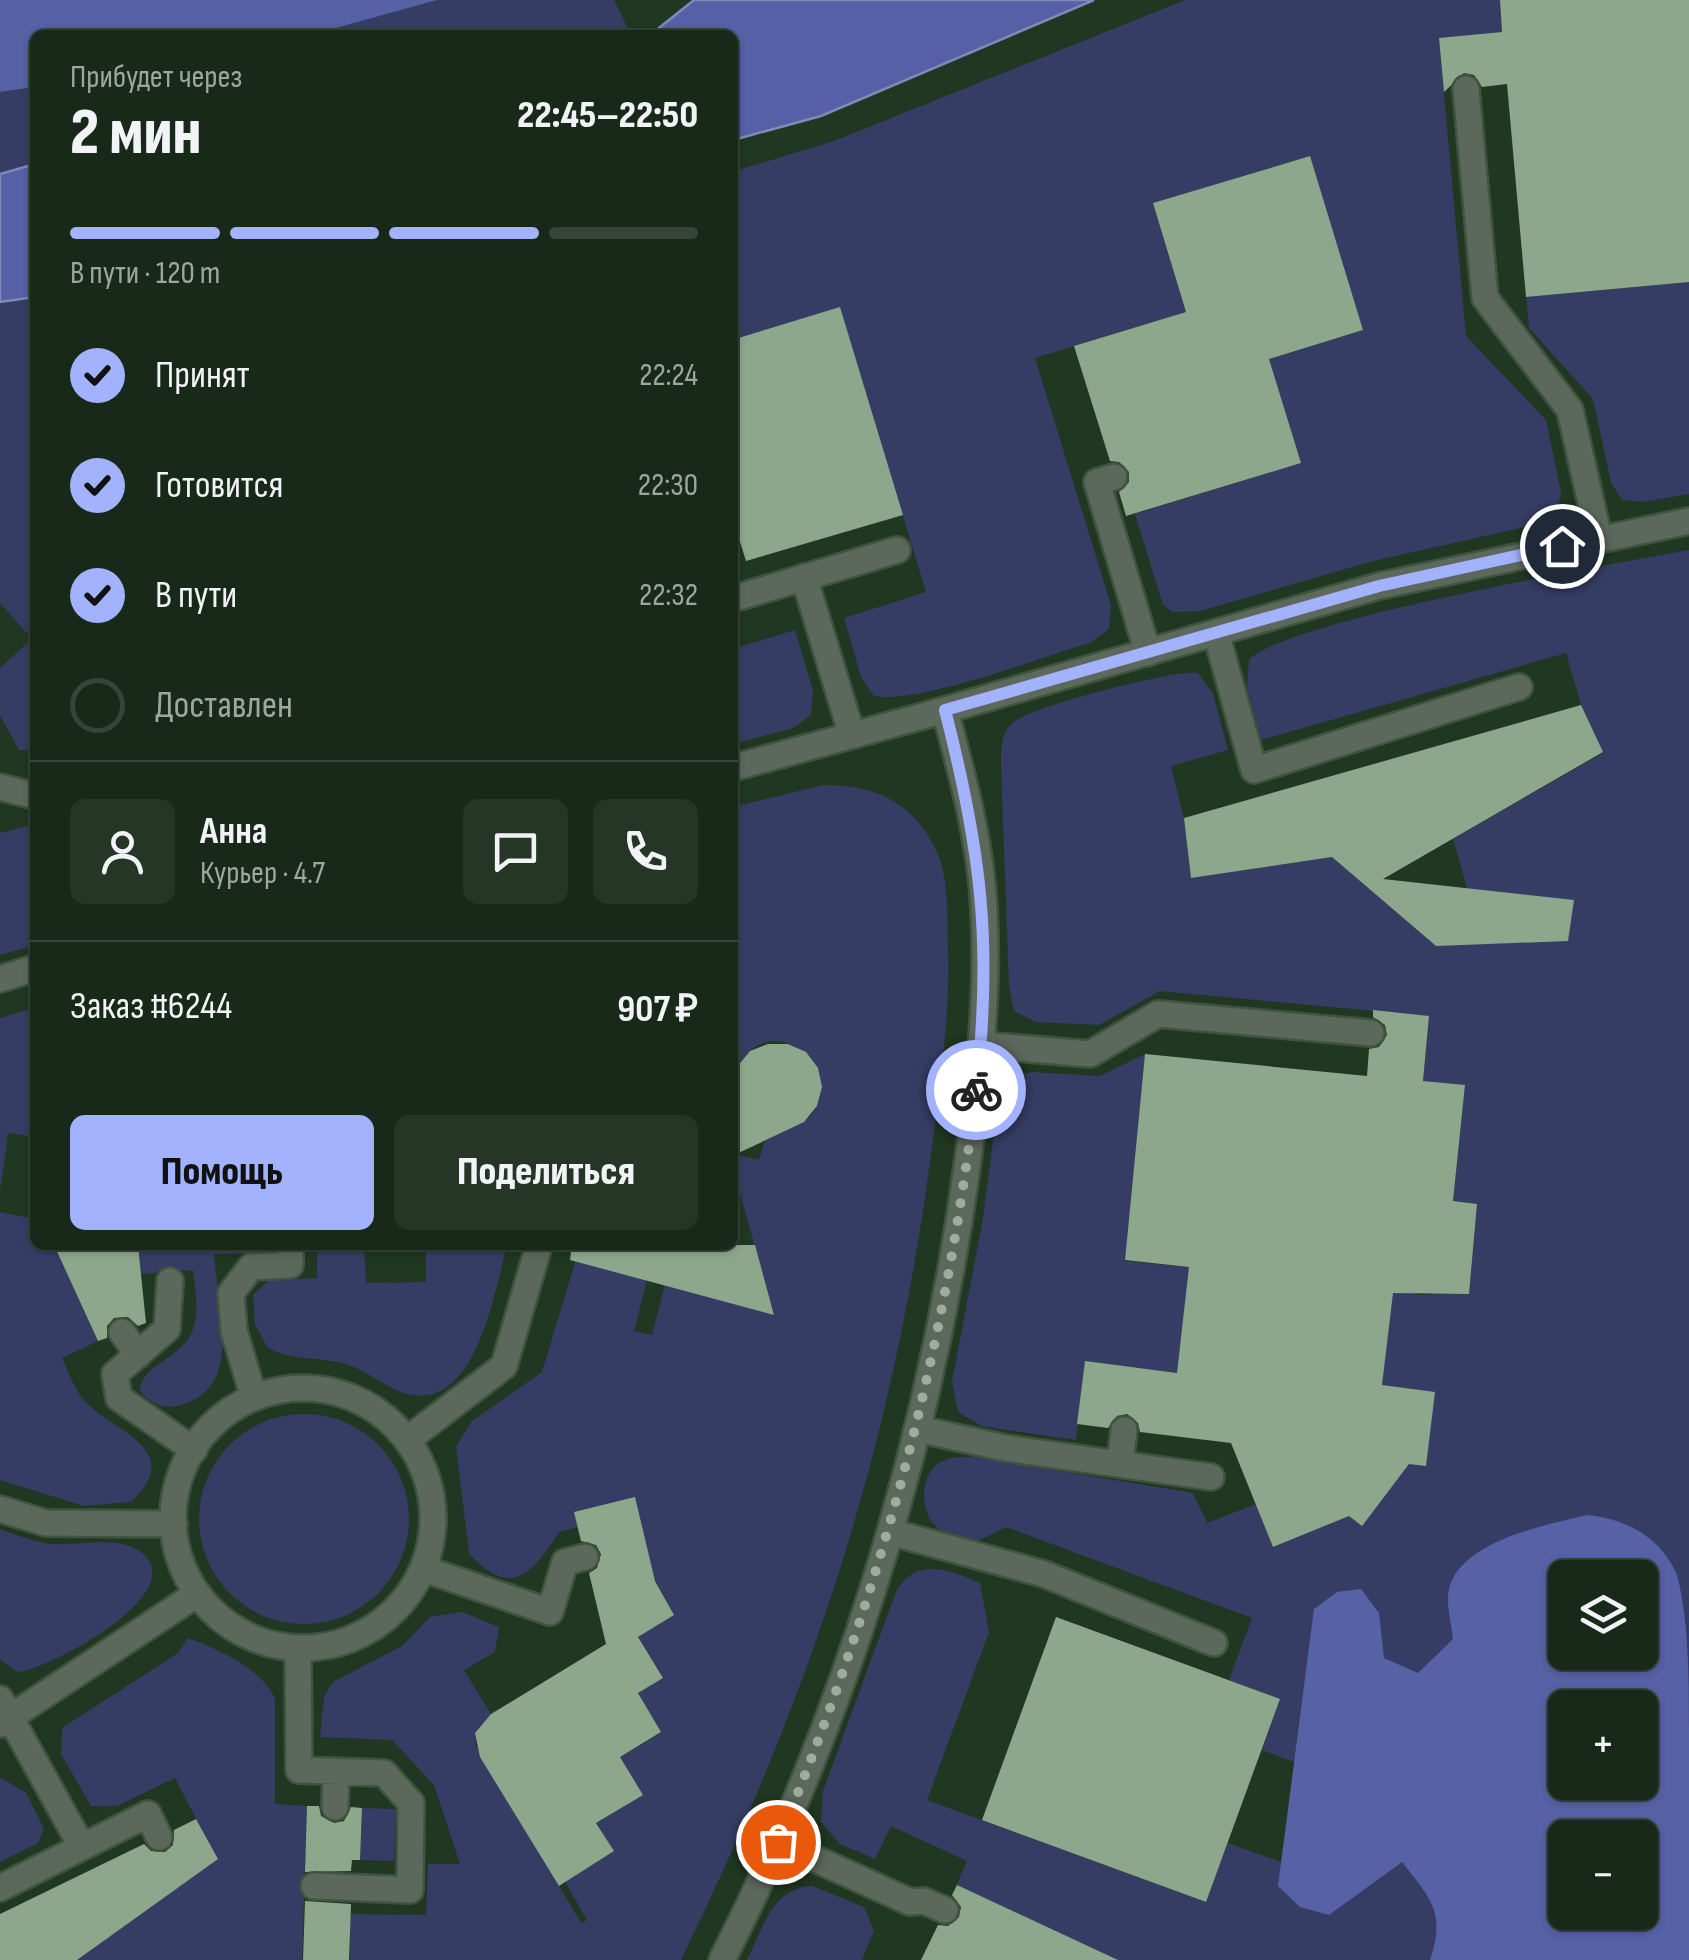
<!DOCTYPE html>
<html lang="ru">
<meta charset="utf-8">
<style>
body{margin:0;font-family:"Sofia Sans Condensed",sans-serif;background:#253526;color:#f1f3f6;height:100vh;display:flex;flex-direction:column;font-size:38px;white-space:nowrap}
*{box-sizing:border-box;margin:0}
p{font-size:32px;color:#9fa6a2}
.icon{flex:none;width:55px;height:55px;fill:none;stroke:currentColor;stroke-width:2;stroke-linecap:round;stroke-linejoin:round}
.map{position:relative;flex:1;overflow:hidden}
.panel{position:absolute;left:30px;top:30px;width:708px;height:1220px;display:flex;flex-direction:column;background:#182919;border-radius:15px;box-shadow:0 2px 8px #0004,0 0 0 2px #364538}
.panel>*{flex:none}
.controls{position:absolute;left:1548px;top:1560px;display:grid;gap:20px}
.controls a{display:grid;place-items:center;width:110px;height:110px;border-radius:15px;background:#182919;box-shadow:0 2px 8px #0004,0 0 0 2px #364538;font-size:50px}
.pin{position:absolute;display:grid;place-items:center;width:85px;height:85px;color:#fff;margin:-42px;border:5px solid #fff;border-radius:50%;box-shadow:0 2px 10px #0007}
.courier{position:absolute;display:grid;place-items:center;width:100px;height:100px;margin:-50px;border:8px solid #a3b2fd;border-radius:50%;background:#fff;color:#222;box-shadow:0 2px 12px #0007}
.summary em{font-style:normal;font-weight:800}
.summary div{display:flex;flex-direction:column-reverse}
.summary{display:flex;align-items:center;justify-content:space-between;height:170px;padding:0 40px}
h1{font-size:65px;font-weight:800;line-height:75px}
.bar{display:grid;grid-template-columns:repeat(4,1fr);gap:15px 10px;align-content:center;height:120px;padding:0 40px}
.bar i{height:12px;border-radius:8px;background:#364538}
.bar .on{background:#a3b2fd}
.bar p{grid-column:span 4}
.line{display:flex;align-items:center;gap:25px;padding:0 40px;border-top:2px solid #364538}
.line div{flex:1}
.round{display:grid;place-items:center;flex:none;width:105px;height:105px;border-radius:15px;background:#253526}
ol{padding:0 40px;list-style:none}
li{display:flex;align-items:center;gap:30px;height:110px}
li p{margin-inline-start:auto}
li .icon{padding:10px;border-radius:50%;background:#a3b2fd;color:#111;stroke-width:4}
li:last-child{color:#9fa6a2}
li i{width:55px;height:55px;border:5px solid #364538;border-radius:50%}
.button{display:flex;gap:20px;margin-top:auto;padding:20px 40px}
.button a{flex:1;height:115px;border-radius:15px;background:#a3b2fd;color:#111;font-size:40px;font-weight:800;line-height:115px;text-align:center}
.button a+a{background:#253526;color:#f1f3f6}
.map>svg:first-child{display:block}
.green{fill:#363d64;fill-rule:evenodd}
.forest{fill:#5661a6;fill-rule:evenodd}
.water{fill:#5660a6;stroke:#7f8ab7;stroke-width:2.5}
.building{fill:#8da78d}
.lines{fill:none;stroke-linecap:round;stroke-linejoin:round}
.service-casing{stroke:#3e543f;stroke-width:30}
.minor-casing{stroke:#3e543f;stroke-width:30}
.service{stroke:#5d685d;stroke-width:25}
.minor{stroke:#5d685d;stroke-width:25}
.done{stroke:#9cad9c;stroke-width:10;stroke-dasharray:0 18}
.route{stroke:#a3b2fd;stroke-width:12}
</style>
<div class="map">
<svg width="1689" height="1960" viewBox="0 0 1689 1960">
<rect width="100%" height="100%" fill="#203721"/>
<path class="green" d="M 437,0 L 614,0 L 631,35 L 311,35 Z
M 1185,0 L 1500,0 L 1502,32 L 1439,39 L 1466,336 L 1546,420 L 1561,492 L 1557,514 L 1538,524 L 1373,561 L 1200,611 L 1173,612 L 1163,605 L 1135,514 L 1300,463 L 1269,359 L 1363,330 L 1309,156 L 1154,203 L 1186,312 L 1035,358 L 1111,605 L 1109,629 L 1090,643 C 1041,657 919,705 874,696 L 861,677 L 844,618 L 926,592 L 840,308 L 733,340 L 732,172 L 834,141 Z
M 35,87 L 35,164 L 0,174 L 0,92 Z
M 1689,282 L 1689,494 L 1644,502 L 1622,500 L 1611,482 L 1593,399 L 1529,328 L 1526,297 Z
M 35,297 L 35,751 L 19,750 L 0,715 L 0,668 L 32,639 L 0,603 L 0,302 Z
M 1689,550 L 1689,1960 L 1118,1960 L 956,1886 L 967,1861 L 891,1826 L 875,1859 L 840,1844 L 821,1822 L 823,1791 L 896,1592 C 916,1556 949,1570 980,1583 L 989,1632 L 927,1800 L 1205,1902 L 1228,1843 L 1284,1863 L 1318,1771 L 1262,1750 L 1280,1699 L 1229,1680 L 1252,1618 L 1006,1527 L 976,1542 C 964,1539 949,1536 939,1529 C 918,1514 919,1471 943,1461 C 953,1456 965,1457 975,1457 L 1193,1493 L 1207,1523 L 1256,1504 L 1273,1547 L 1332,1523 L 1321,1495 L 1362,1525 L 1383,1461 L 1426,1465 L 1382,1385 L 1385,1355 L 1182,1330 L 1177,1373 L 1085,1362 L 1076,1440 L 981,1426 L 958,1412 L 952,1382 L 983,1218 L 998,1102 L 1009,1079 L 1032,1072 L 1100,1076 L 1145,1054 L 1125,1261 L 1416,1289 L 1416,1295 L 1469,1293 L 1477,1205 L 1453,1202 L 1465,1086 L 1423,1081 L 1429,1016 L 1160,991 L 1099,1025 L 1036,1022 L 1014,1011 L 1009,986 L 1001,767 C 1001,751 1000,734 1012,723 C 1030,707 1174,669 1198,673 L 1213,694 L 1228,750 L 1171,766 L 1184,818 L 1191,878 L 1332,857 L 1436,946 L 1467,888 L 1453,839 L 1603,753 L 1581,705 L 1566,653 L 1261,740 L 1247,687 L 1249,660 C 1285,620 1618,563 1689,550 ZM 1565,1578 L 1640,1578 L 1640,1652 L 1565,1652 ZM 1565,1708 L 1640,1708 L 1640,1782 L 1565,1782 ZM 1565,1838 L 1640,1838 L 1640,1912 L 1565,1912 Z
M 795,630 L 813,691 L 811,715 L 793,728 L 733,744 L 733,649 Z
M 823,785 C 872,785 911,800 934,846 C 950,877 947,916 948,950 C 950,1019 940,1086 931,1154 C 910,1317 873,1477 819,1632 C 780,1745 733,1853 681,1960 L 350,1960 L 350,1914 L 426,1915 L 428,1864 L 460,1864 L 434,1785 L 392,1740 L 320,1737 L 324,1697 L 333,1682 L 402,1646 L 430,1617 L 462,1612 L 499,1627 L 495,1652 L 464,1670 L 491,1714 L 475,1733 L 476,1745 L 581,1923 L 587,1920 L 565,1882 L 613,1852 L 597,1823 L 642,1795 L 620,1757 L 661,1733 L 638,1693 L 663,1678 L 638,1637 L 674,1615 L 653,1576 L 635,1498 L 575,1512 L 578,1527 L 559,1532 C 534,1572 510,1601 469,1553 L 456,1447 L 471,1422 L 542,1372 L 579,1249 L 650,1268 L 634,1331 L 652,1335 L 665,1285 L 774,1314 L 739,1190 L 733,1187 L 733,1154 L 759,1160 L 768,1130 C 866,1130 804,1005 750,1051 C 743,1058 738,1070 733,1078 L 733,807 Z
M 35,824 L 35,945 L 0,955 L 0,833 Z
M 35,1008 L 35,1137 L 8,1133 L 0,1192 L 0,1018 Z
M 0,1212 L 35,1219 L 35,1245 L 54,1245 L 98,1341 L 62,1358 C 69,1372 74,1390 85,1401 C 113,1432 187,1449 131,1502 L 84,1506 L 0,1480 Z
M 138,1245 L 262,1245 L 262,1253 L 214,1254 C 217,1303 245,1388 181,1405 C 165,1410 150,1404 140,1391 C 141,1362 185,1360 194,1326 C 199,1308 195,1288 193,1270 L 141,1274 Z
M 317,1245 L 364,1245 L 366,1283 L 426,1282 L 426,1245 L 507,1245 C 495,1289 476,1416 404,1393 C 385,1387 369,1372 349,1365 C 323,1356 291,1362 267,1347 L 255,1324 L 253,1295 L 269,1280 L 317,1278 Z
M199 1519a105 105 0 1 1 210 0a105 105 0 1 1-210 0Z
M 0,1529 C 14,1534 29,1540 44,1543 C 72,1548 110,1535 136,1549 C 203,1588 45,1672 17,1672 L 0,1659 Z
M 188,1638 C 218,1649 263,1669 275,1699 L 275,1804 L 307,1806 L 302,1960 L 77,1960 L 217,1859 L 175,1778 L 117,1806 L 91,1806 L 61,1754 L 62,1728 L 178,1653 Z
M 0,1777 L 26,1793 L 44,1829 L 38,1843 L 0,1862 Z
M 362,1808 L 396,1809 L 394,1861 L 360,1860 Z
M 812,1886 L 864,1907 L 874,1931 L 862,1960 L 747,1960 C 763,1928 772,1888 812,1886 Z"/>
<path class="forest" d="M 0,0 L 437,0 L 311,35 L 35,35 L 35,87 L 0,92 Z
M 1587,1515 C 1626,1519 1661,1537 1677,1575 C 1689,1620 1689,1681 1689,1729 C 1689,1806 1689,1883 1689,1960 L 1430,1960 C 1446,1912 1431,1899 1402,1862 L 1329,1915 L 1300,1907 L 1278,1886 L 1314,1609 L 1337,1592 L 1361,1589 L 1379,1613 L 1384,1658 L 1418,1673 L 1453,1639 C 1452,1626 1448,1613 1448,1600 C 1447,1543 1546,1525 1587,1515 ZM 1565,1578 L 1640,1578 L 1640,1652 L 1565,1652 ZM 1565,1708 L 1640,1708 L 1640,1782 L 1565,1782 ZM 1565,1838 L 1640,1838 L 1640,1912 L 1565,1912 Z"/>
<path class="water" d="M 694,0 L 1094,0 L 821,116 L 733,140 L 732,35 L 650,35 Z
M 35,164 L 35,297 L 0,302 L 0,174 Z"/>
<path class="building" d="M 1500,0 L 1689,0 L 1689,282 L 1526,297 L 1507,84 L 1482,87 L 1474,75 L 1464,73 L 1444,92 L 1439,38 L 1502,32 Z
M 1310,156 L 1363,330 L 1269,359 L 1301,463 L 1126,516 L 1119,492 L 1129,482 L 1129,472 L 1119,462 L 1110,461 L 1074,346 L 1186,312 L 1153,203 Z
M 840,307 L 903,515 L 746,561 L 732,516 L 732,340 Z
M 1581,705 L 1603,752 L 1383,879 L 1574,900 L 1568,941 L 1436,946 L 1332,857 L 1191,878 L 1184,818 Z
M 1373,1010 L 1429,1016 L 1423,1081 L 1465,1085 L 1453,1201 L 1477,1204 L 1469,1294 L 1393,1293 L 1382,1385 L 1435,1392 L 1426,1466 L 1409,1464 L 1362,1526 L 1349,1516 L 1273,1547 L 1231,1443 L 1140,1432 L 1138,1423 L 1127,1414 L 1117,1416 L 1108,1428 L 1077,1424 L 1085,1361 L 1177,1373 L 1189,1267 L 1125,1260 L 1145,1054 L 1367,1076 L 1369,1049 L 1379,1047 L 1387,1035 L 1385,1025 L 1373,1017 Z
M 768,1044 L 788,1044 L 806,1052 L 818,1068 L 822,1087 L 817,1106 L 804,1122 L 732,1156 L 732,1073 L 750,1051 Z
M 54,1245 L 138,1245 L 146,1323 L 138,1326 L 128,1317 L 114,1318 L 107,1326 L 107,1338 L 98,1341 Z
M 572,1245 L 755,1245 L 774,1315 L 570,1260 Z
M 635,1497 L 655,1581 L 674,1615 L 638,1637 L 663,1678 L 638,1693 L 661,1732 L 620,1757 L 643,1795 L 596,1823 L 614,1851 L 559,1886 L 480,1757 L 475,1733 L 491,1714 L 606,1644 L 589,1573 L 597,1568 L 601,1554 L 596,1545 L 581,1541 L 574,1512 Z
M 1056,1617 L 1280,1699 L 1206,1902 L 982,1820 Z
M 307,1806 L 319,1806 L 321,1816 L 334,1823 L 344,1821 L 351,1807 L 362,1808 L 360,1860 L 352,1860 L 351,1871 L 305,1872 Z
M 196,1819 L 218,1859 L 77,1960 L 0,1960 L 0,1914 L 144,1844 L 151,1851 L 165,1852 L 173,1845 L 174,1830 Z
M 957,1885 L 1118,1960 L 921,1960 L 938,1925 L 948,1926 L 959,1917 L 961,1907 L 952,1895 Z
M 305,1901 L 351,1904 L 349,1960 L 303,1960 Z"/>
<g class="lines">
<g class="service-casing">
<path id="service" d="M 1466,89 L 1485,298 L 1570,410 L 1599,538
M 1114,477 L 1097,482 L 1148,653
M 804,577 L 852,735
M 732,599 L 897,550
M 1216,633 L 1254,770 L 1519,687
M 0,787 L 35,796
M 981,1045 L 1090,1054 L 1158,1014 L 1371,1033
M 170,1281 L 167,1329 L 115,1374 L 119,1398 L 194,1450
M 122,1332 L 138,1355
M173 1518a130 130 0 1 1 260 0a130 130 0 1 1-260 0Z
M 254,1398 L 234,1331 L 231,1293 L 251,1267 L 290,1265 L 290,1252
M 918,1429 L 1005,1448 L 1211,1477
M 407,1440 L 504,1366 L 539,1245
M 1120,1464 L 1124,1430
M 0,1509 L 46,1523 L 174,1524
M 890,1532 L 1044,1574 L 1214,1643
M 424,1569 L 550,1612 L 565,1562 L 585,1557
M 298,1648 L 299,1770 L 384,1773 L 411,1803 L 410,1890 L 314,1886
M 0,1699 L 82,1847 L 148,1814 L 159,1837
M 0,1724 L 197,1594
M 335,1807 L 336,1772
M 778,1842 L 910,1902 L 924,1901 L 945,1910
M 0,1888 L 82,1847"/>
</g>
<g class="minor-casing">
<path id="minor" d="M 732,768 L 945,710
M 0,979 L 35,968
M 722,1960 C 847,1715 928,1446 966,1174 C 978,1087 989,998 984,910 C 981,842 962,775 945,710 L 1379,586 L 1689,521"/>
</g>
<use href="#service" class="service"/>
<use href="#minor" class="minor"/>
</g>
<g class="lines">
<path class="done" d="M 778,1842 C 879,1599 946,1351 976,1090"/>
<path class="route" d="M 976,1090 C 993,945 981,850 945,710 L 1379,586 L 1562,546"/>
</g>
</svg>
<div class="controls">
<a><svg class="icon" aria-label="layers" viewBox="0 0 24 24"><path d="M12 4l9 5-9 5-9-5zM3 14l9 5 9-5"/></svg></a>
<a>+</a>
<a>−</a>
</div>
<div class="pin" style="left:778px;top:1842px;background:#ea580c"><svg class="icon" aria-label="bag" viewBox="0 0 24 24"><path d="M5 8h14l-1 12H6zM9 8a3 3 0 0 1 6 0"/></svg></div>
<div class="pin" style="left:1562px;top:546px;background:#1f2937"><svg class="icon" aria-label="home" viewBox="0 0 24 24"><path d="M3 11l9-7 9 7M6 9v11h12V9"/></svg></div>
<div class="courier" style="left:976px;top:1090px"><svg class="icon" aria-label="bike" viewBox="0 0 24 24"><circle cx="6" cy="16" r="4"/><circle cx="18" cy="16" r="4"/><path d="M6 16l4-8h5l3 8M10 8l3 8H6M13 5h3"/></svg></div>
<section class="panel">
<div class="summary"><div><h1>2 мин</h1><p>Прибудет через</p></div><em>22:45–22:50</em></div>
<div class="bar"><i class="on"></i><i class="on"></i><i class="on"></i><i></i><p>В пути · 120 m</p></div>
<ol>
<li><svg class="icon" aria-label="check" viewBox="0 0 24 24"><path d="M5 12l5 5 9-10"/></svg>Принят<p>22:24</p></li>
<li><svg class="icon" aria-label="check" viewBox="0 0 24 24"><path d="M5 12l5 5 9-10"/></svg>Готовится<p>22:30</p></li>
<li><svg class="icon" aria-label="check" viewBox="0 0 24 24"><path d="M5 12l5 5 9-10"/></svg>В пути<p>22:32</p></li>
<li><i></i>Доставлен</li>
</ol>
<div class="line" style="height:180px"><a class="round"><svg class="icon" aria-label="person" viewBox="0 0 24 24"><circle cx="12" cy="8" r="4"/><path d="M4 21q1-7 8-7t8 7"/></svg></a><div><b>Анна</b><p>Курьер · 4.7</p></div><a class="round"><svg class="icon" aria-label="chat" viewBox="0 0 24 24"><path d="M4 5h16v11H9l-5 4z"/></svg></a><a class="round"><svg class="icon" aria-label="phone" viewBox="0 0 24 24"><path d="M5 4h4l2 5-3 2q2 4 5 5l2-3 5 2v4C11 20 4 13 5 4z"/></svg></a></div>
<div class="line" style="height:130px"><div>Заказ #6244</div><b>907 ₽</b></div>
<div class="button"><a>Помощь</a><a>Поделиться</a></div>
</section>
</div>
